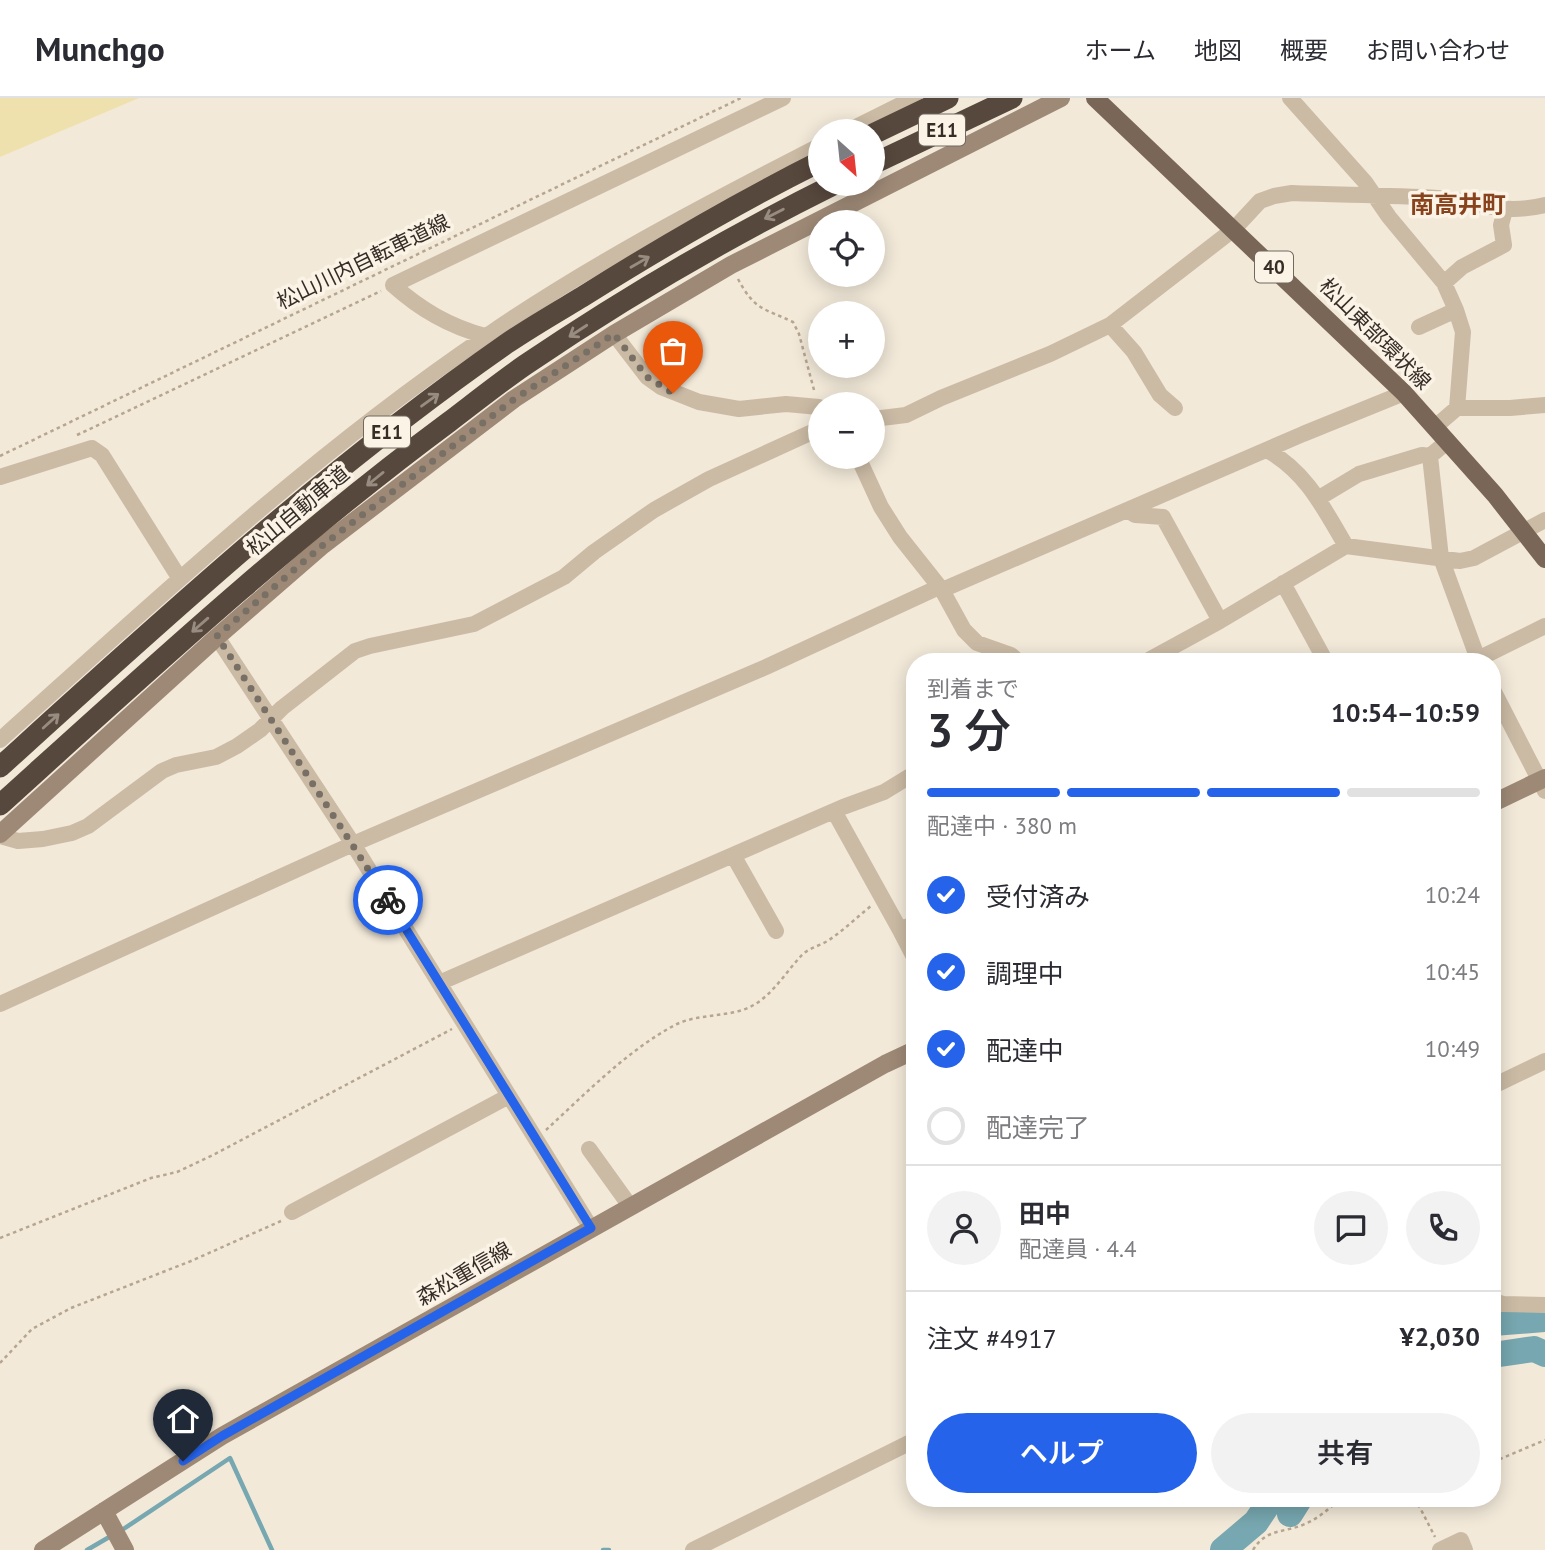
<!DOCTYPE html>
<html lang="ja">
<meta charset="utf-8">
<style>
body{margin:0;font-family:"PT Sans","Noto Sans JP",sans-serif;background:#f2f2f3;color:#2b2b33;height:100vh;display:flex;flex-direction:column;font-size:26px;white-space:nowrap}
*{box-sizing:border-box;margin:0}
p{font-size:23px;color:#7c7c81}
.icon{flex:none;width:38px;height:38px;fill:none;stroke:currentColor;stroke-width:2;stroke-linecap:round;stroke-linejoin:round}
.map{position:relative;flex:1;overflow:hidden}
.drawer{position:absolute;left:906px;top:555px;width:595px;height:854px;display:flex;flex-direction:column;background:#fff;border-radius:28px;box-shadow:0 4px 18px #0003}
.drawer>*{flex:none}
.needle{width:46px;rotate:153deg}
.fabs{position:absolute;left:808px;top:21px;display:grid;gap:14px}
.fabs a{display:grid;place-items:center;width:77px;height:77px;border-radius:50%;background:#fff;box-shadow:0 4px 18px #0003;font-size:35px}
.pin{position:absolute;display:grid;place-items:center;width:60px;height:60px;color:#fff;margin:-72px -30px;border-radius:50% 50% 50% 0;rotate:-45deg;box-shadow:0 0 7px #0007}
.pin .icon{rotate:45deg}
.courier{position:absolute;display:grid;place-items:center;width:70px;height:70px;margin:-35px;border:5px solid #2563eb;border-radius:50%;background:#fff;color:#222;box-shadow:0 2px 9px #0007}
.head em{font-style:normal;font-weight:600}
.head div{display:flex;flex-direction:column-reverse}
.head{display:flex;align-items:center;justify-content:space-between;height:119px;padding:0 21px}
h1{font-size:46px;font-weight:600;line-height:52px}
.bar{display:grid;grid-template-columns:repeat(4,1fr);gap:10px 7px;align-content:center;height:84px;padding:0 21px}
.bar i{height:9px;border-radius:5px;background:#e1e1e2}
.bar .active{background:#2563eb}
.bar p{grid-column:span 4}
.line{display:flex;align-items:center;gap:18px;padding:0 21px;border-top:2px solid #e1e1e2}
.line div{flex:1}
.round{display:grid;place-items:center;flex:none;width:74px;height:74px;border-radius:37px;background:#f2f2f3}
ol{padding:0 21px;list-style:none}
li{display:flex;align-items:center;gap:21px;height:77px}
li p{margin-inline-start:auto}
li .icon{padding:7px;border-radius:50%;background:#2563eb;color:#fff;stroke-width:4}
li:last-child{color:#7c7c81}
li i{width:38px;height:38px;border:4px solid #e1e1e2;border-radius:50%}
.action{display:flex;gap:14px;margin-top:auto;padding:14px 21px}
.action a{flex:1;height:80px;border-radius:42px;background:#2563eb;color:#fff;font-size:28px;font-weight:600;line-height:80px;text-align:center}
.action a+a{background:#f2f2f3;color:#2b2b33}
header{display:flex;align-items:center;gap:42px;box-sizing:border-box;height:98px;padding:0 35px;background:#fff;border-bottom:2px solid #e1e1e2}
header strong{font-size:33px}
nav{display:flex;gap:38px;margin-inline-start:auto;font-size:24px}
.map>svg:first-child{display:block}
.sand{fill:#efe1ae}
.lines{fill:none;stroke-linecap:round;stroke-linejoin:round}
.stream{stroke:#77a7b0;stroke-width:4.5}
.river{stroke:#77a7b0;stroke-width:26}
.path{stroke:#b6a58f;stroke-width:2.5;stroke-dasharray:3.5 3.5;stroke-linecap:butt}
.street{stroke:#cbbba5;stroke-width:16}
.secondary{stroke:#9e8976;stroke-width:18}
.primary{stroke:#796657;stroke-width:18}
.highway{stroke:#57483d;stroke-width:21}
.oneway{stroke:#988c81}
.done{stroke:#786f65;stroke-width:7;stroke-dasharray:0 12.6}
.route{stroke:#2563eb;stroke-width:9}
.labels{text-anchor:middle;stroke-width:7;stroke-linejoin:round;paint-order:stroke}
.shield{fill:#faf3e6;stroke:#716860;stroke-width:2}
.shield-label{font-size:19px;font-weight:bold;fill:#362d27}
.street-label{font-size:21px;fill:#362d27;stroke:#faf3e6}
.quarter-label{font-size:24px;font-weight:bold;fill:#88431d;stroke:#faf3e6}
</style>
<header>
<strong>Munchgo</strong>
<nav><a>ホーム</a><a>地図</a><a>概要</a><a>お問い合わせ</a></nav>
</header>
<div class="map">
<svg width="1545" height="1452" viewBox="0 0 1545 1452">
<rect width="100%" height="100%" fill="#f2e9d9"/>
<path class="sand" d="M 0,0 L 139,0 L 0,59 Z"/>
<g class="lines">
<path class="stream" d="M 119,1434 L 230,1360 L 272,1452
M 87,1452 L 111,1438
M 603,1452 L 609,1452"/>
<path class="river" d="M 1493,1225 L 1545,1221
M 1493,1257 L 1534,1251 L 1545,1256
M 1290,1416 L 1300,1400
M 1223,1452 L 1256,1424 L 1272,1400"/>
<path class="path" d="M 738,181 C 755,213 764,210 793,224 L 799,236 L 814,292
M 77,337 L 381,193
M 0,358 L 741,0
M 546,1032 C 585,996 628,952 675,927 C 700,914 733,921 757,905 C 775,893 787,873 801,858 C 808,850 820,848 829,842 C 844,832 857,819 871,808
M 0,1140 L 151,1080 L 177,1074 L 213,1057 L 452,931
M 0,1265 L 32,1231 L 71,1210 L 191,1163 L 281,1123
M 1493,1364 L 1545,1342
M 1415,1400 L 1435,1439
M 1253,1452 C 1266,1430 1285,1435 1305,1426 C 1319,1420 1330,1410 1341,1400"/>
<path class="street" d="M 1290,0 L 1365,84 L 1389,119 L 1444,185 L 1456,212 L 1463,234 L 1457,310 L 1435,329
M 848,33 L 914,0
M 1444,185 L 1462,169 L 1504,147 L 1501,127 L 1505,112
M 1110,227 L 1134,254 L 1160,297 L 1175,310
M 1419,229 L 1456,212
M 614,236 L 647,279 L 661,289 L 699,304 L 739,311 L 786,306 L 819,309 L 821,311
M 485,238 C 449,228 421,212 393,187 L 783,0
M 1457,310 L 1510,310 L 1545,307
M 873,321 L 906,317 L 941,300 L 1050,256 L 1110,227 L 1234,131 L 1260,103 L 1274,98 L 1292,95 C 1341,97 1390,97 1438,100 C 1481,103 1500,118 1545,107
M 1448,343 L 1430,358 L 1441,460 L 1479,564
M 1267,352 C 1307,375 1323,409 1346,448
M 858,359 L 881,409 L 900,439 L 942,492 L 964,532 L 977,545 L 1011,557 L 1019,564
M 0,379 L 92,350 L 102,357 L 180,481
M 1319,400 L 1359,376 L 1422,357 L 1430,358
M 1127,412 L 1135,417 L 1163,419 L 1220,523
M 1283,485 L 1326,564
M 942,492 L 1303,336 L 1404,295
M 217,539 L 353,746 L 591,1130
M 1478,561 L 1545,528
M 1145,564 L 1220,523 L 1346,448 L 1460,463 L 1474,460 L 1545,422
M 1493,592 L 1545,693
M 0,642 C 156,502 311,357 485,239 C 591,166 706,106 821,47
M 834,713 L 900,832
M 0,738 L 18,743 L 43,741 L 72,735 L 88,728 L 162,673 L 176,667 L 216,659 L 237,648 L 260,632 L 282,610 L 355,553 L 370,548 L 474,526 L 564,479 L 594,454 L 654,412 L 709,381 L 821,330
M 733,757 L 776,833
M 915,825 L 900,832 L 915,861
M 439,885 L 843,709 L 884,694 L 915,675
M 0,906 L 353,746 L 766,569 L 939,489
M 1493,988 L 1545,963
M 589,1051 L 630,1108
M 292,1114 L 509,998
M 1493,1203 L 1503,1206 L 1545,1207
M 693,1452 L 915,1342
M 1440,1452 L 1461,1442 L 1465,1452"/>
<path class="secondary" d="M 1493,705 L 1545,680
M 0,736 L 217,539 L 323,447 L 514,301 L 614,236 L 731,167 L 1061,0
M 104,1413 L 125,1452
M 43,1452 L 222,1338 L 885,966 L 915,952"/>
<path class="primary" d="M 1095,0 L 1404,295 L 1495,397 L 1545,461"/>
<path class="highway" d="M 873,36 L 948,0
M 873,66 L 1012,0
M 0,669 C 163,521 325,372 506,246 C 531,229 557,214 582,199 C 660,150 739,104 821,63
M 0,707 C 146,575 291,441 449,324 C 474,305 499,285 525,267 C 624,200 728,139 835,86"/>
</g>
<defs><path id="oneway-shaft" d="M-6 0H5M1.5-3L5.5 0L1.5 3" fill="none" stroke-width="1.6" stroke-linecap="round" stroke-linejoin="round" transform="scale(1.75)"/></defs>
<g class="oneway">
<use href="#oneway-shaft" transform="translate(774 116) rotate(153)"/>
<use href="#oneway-shaft" transform="translate(640 164) rotate(-30)"/>
<use href="#oneway-shaft" transform="translate(578 233) rotate(147)"/>
<use href="#oneway-shaft" transform="translate(430 302) rotate(-36)"/>
<use href="#oneway-shaft" transform="translate(375 381) rotate(141)"/>
<use href="#oneway-shaft" transform="translate(200 527) rotate(139)"/>
<use href="#oneway-shaft" transform="translate(51 623) rotate(-42)"/>
</g>
<g class="lines">
<path class="done" d="M 388,802 L 217,538 L 323,447 L 450,350 L 513,302 L 614,236 L 647,279 L 673,295"/>
<path class="route" d="M 183,1363 L 222,1338 L 591,1130 L 388,802"/>
</g>
<g class="labels">
<g class="shield">
<rect x="919" y="16.5" width="46" height="31" rx="5"/>
<rect x="1255" y="153.5" width="38" height="31" rx="5"/>
<rect x="364" y="318.5" width="46" height="31" rx="5"/>
</g>
<g class="shield-label">
<text x="942" y="39">E11</text>
<text x="1274" y="176">40</text>
<text x="387" y="341">E11</text>
</g>
<g class="street-label">
<text transform="translate(363 164) rotate(-26)" y="7">松山川内自転車道線</text>
<text transform="translate(1375 236) rotate(45)" y="7">松山東部環状線</text>
<text transform="translate(298 413) rotate(-40)" y="7">松山自動車道</text>
<text transform="translate(464 1176) rotate(-30)" y="7">森松重信線</text>
</g>
<g class="quarter-label">
<text x="1458" y="115">南高井町</text>
</g>
</g>
</svg>
<div class="fabs">
<a><svg class="needle" viewBox="-14 -14 28 28"><path d="M0-13l5 13h-10z" fill="#e53935"/><path d="M0 13l5-13h-10z" fill="#7c7c81"/></svg></a>
<a><svg class="icon" aria-label="locate" viewBox="0 0 24 24"><circle cx="12" cy="12" r="6"/><path d="M12 2v4M12 18v4M2 12h4M18 12h4"/></svg></a>
<a>+</a>
<a>−</a>
</div>
<div class="pin" style="left:673px;top:295px;background:#ea580c"><svg class="icon" aria-label="bag" viewBox="0 0 24 24"><path d="M5 8h14l-1 12H6zM9 8a3 3 0 0 1 6 0"/></svg></div>
<div class="pin" style="left:183px;top:1363px;background:#1f2937"><svg class="icon" aria-label="home" viewBox="0 0 24 24"><path d="M3 11l9-7 9 7M6 9v11h12V9"/></svg></div>
<div class="courier" style="left:388px;top:802px"><svg class="icon" aria-label="bike" viewBox="0 0 24 24"><circle cx="6" cy="16" r="4"/><circle cx="18" cy="16" r="4"/><path d="M6 16l4-8h5l3 8M10 8l3 8H6M13 5h3"/></svg></div>
<section class="drawer">
<div class="head"><div><h1>3 分</h1><p>到着まで</p></div><em>10:54–10:59</em></div>
<div class="bar"><i class="active"></i><i class="active"></i><i class="active"></i><i></i><p>配達中 · 380 m</p></div>
<ol>
<li><svg class="icon" aria-label="check" viewBox="0 0 24 24"><path d="M5 12l5 5 9-10"/></svg>受付済み<p>10:24</p></li>
<li><svg class="icon" aria-label="check" viewBox="0 0 24 24"><path d="M5 12l5 5 9-10"/></svg>調理中<p>10:45</p></li>
<li><svg class="icon" aria-label="check" viewBox="0 0 24 24"><path d="M5 12l5 5 9-10"/></svg>配達中<p>10:49</p></li>
<li><i></i>配達完了</li>
</ol>
<div class="line" style="height:126px"><a class="round"><svg class="icon" aria-label="person" viewBox="0 0 24 24"><circle cx="12" cy="8" r="4"/><path d="M4 21q1-7 8-7t8 7"/></svg></a><div><b>田中</b><p>配達員 · 4.4</p></div><a class="round"><svg class="icon" aria-label="chat" viewBox="0 0 24 24"><path d="M4 5h16v11H9l-5 4z"/></svg></a><a class="round"><svg class="icon" aria-label="phone" viewBox="0 0 24 24"><path d="M5 4h4l2 5-3 2q2 4 5 5l2-3 5 2v4C11 20 4 13 5 4z"/></svg></a></div>
<div class="line" style="height:91px"><div>注文 #4917</div><b>¥2,030</b></div>
<div class="action"><a>ヘルプ</a><a>共有</a></div>
</section>
</div>
